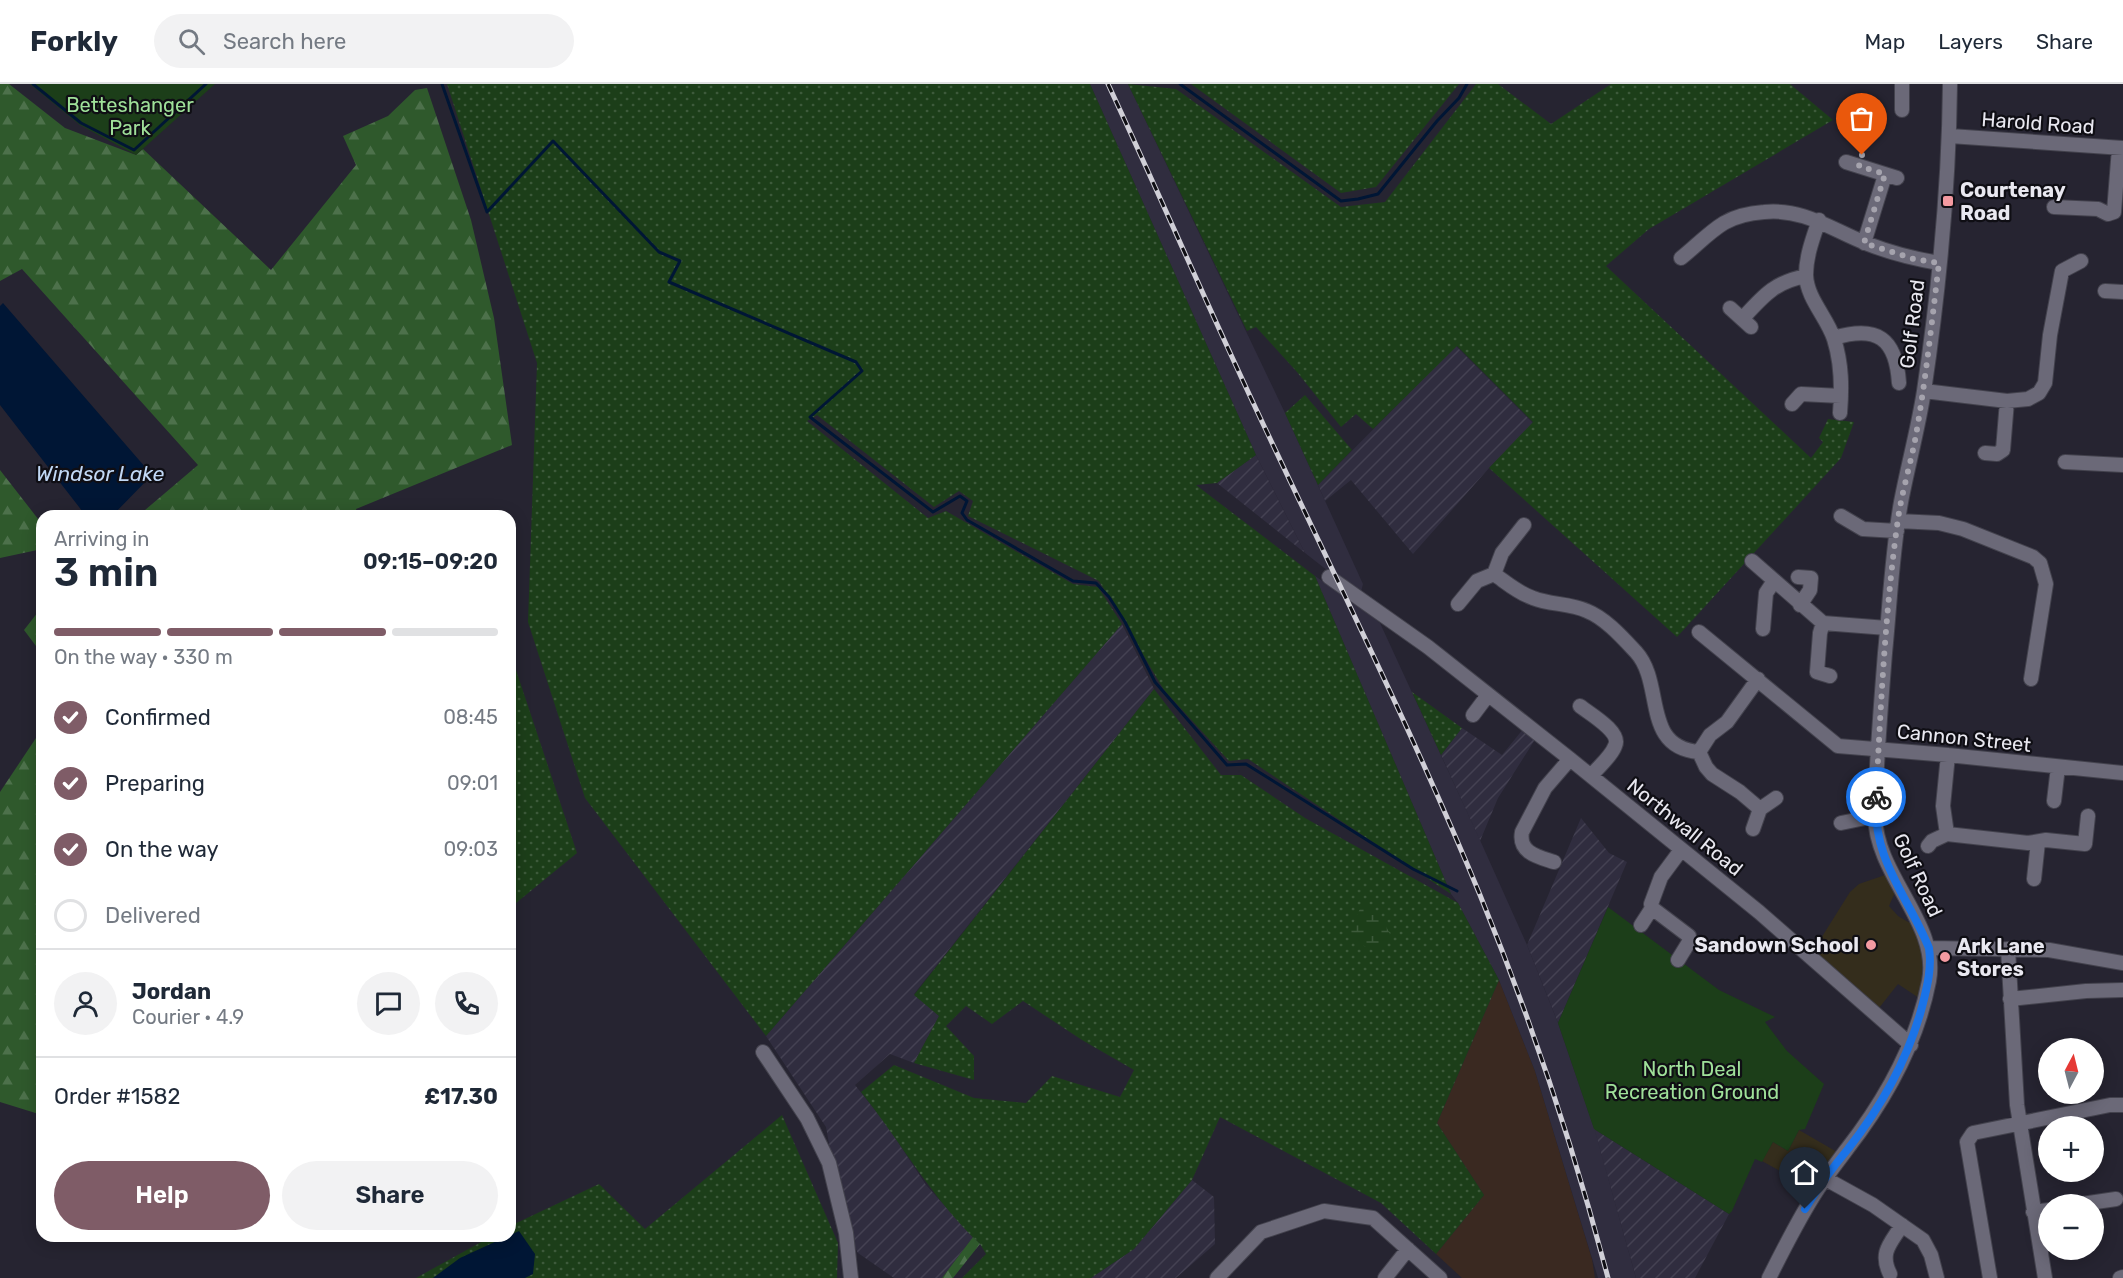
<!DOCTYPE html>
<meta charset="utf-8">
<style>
body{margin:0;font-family:Rubik,sans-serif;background:#f2f2f3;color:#1f2937;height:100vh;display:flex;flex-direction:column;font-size:22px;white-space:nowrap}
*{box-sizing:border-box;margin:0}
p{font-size:20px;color:#747a83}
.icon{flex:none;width:33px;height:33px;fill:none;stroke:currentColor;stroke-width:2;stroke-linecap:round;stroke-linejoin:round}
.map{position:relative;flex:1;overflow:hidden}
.details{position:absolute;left:36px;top:426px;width:480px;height:732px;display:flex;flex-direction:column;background:#fff;border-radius:18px;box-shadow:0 3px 15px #0003}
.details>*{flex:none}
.needle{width:39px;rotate:7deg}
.controls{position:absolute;left:2038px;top:954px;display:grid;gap:12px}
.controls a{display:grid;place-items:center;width:66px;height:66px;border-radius:50%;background:#fff;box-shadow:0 3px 15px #0003;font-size:30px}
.pin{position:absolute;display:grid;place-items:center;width:51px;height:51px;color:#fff;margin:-62px -26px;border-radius:50% 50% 50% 0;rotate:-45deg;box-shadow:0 0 6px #0007}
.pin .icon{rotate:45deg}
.courier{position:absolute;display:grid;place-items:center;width:60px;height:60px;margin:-30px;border:4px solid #1a73e8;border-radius:50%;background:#fff;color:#222;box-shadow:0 2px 8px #0007}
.summary em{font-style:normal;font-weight:600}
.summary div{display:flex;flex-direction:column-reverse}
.summary{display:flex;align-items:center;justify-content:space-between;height:102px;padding:0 18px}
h1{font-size:39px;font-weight:600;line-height:45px}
.bar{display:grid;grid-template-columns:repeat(4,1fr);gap:9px 6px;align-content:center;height:72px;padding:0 18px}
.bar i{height:8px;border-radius:4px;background:#e0e1e3}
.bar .on{background:#7f5c67}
.bar p{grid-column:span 4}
.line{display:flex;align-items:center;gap:15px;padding:0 18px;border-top:2px solid #e0e1e3}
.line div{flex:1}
.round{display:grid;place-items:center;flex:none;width:63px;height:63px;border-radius:32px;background:#f2f2f3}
ol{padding:0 18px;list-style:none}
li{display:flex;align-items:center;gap:18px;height:66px}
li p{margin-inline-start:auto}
li .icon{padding:6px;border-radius:50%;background:#7f5c67;color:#fff;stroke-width:4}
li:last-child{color:#747a83}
li i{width:33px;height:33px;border:3px solid #e0e1e3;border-radius:50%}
.button{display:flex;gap:12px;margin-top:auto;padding:12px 18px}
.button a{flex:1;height:69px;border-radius:36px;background:#7f5c67;color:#fff;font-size:24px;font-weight:600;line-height:69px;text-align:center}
.button a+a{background:#f2f2f3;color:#1f2937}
header{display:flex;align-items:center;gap:36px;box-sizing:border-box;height:84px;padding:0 30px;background:#fff;border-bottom:2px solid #e0e1e3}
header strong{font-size:28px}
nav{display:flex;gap:33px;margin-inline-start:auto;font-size:21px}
.search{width:420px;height:54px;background:#f2f2f3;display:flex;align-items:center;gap:15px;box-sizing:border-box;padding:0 21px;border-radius:33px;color:#747a83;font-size:22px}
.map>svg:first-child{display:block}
.commercial{fill:#3a2921}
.industrial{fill:url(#industrial-furrows)}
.education{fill:#342d1c}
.built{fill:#302d3f}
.grass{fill:url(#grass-dots)}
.forest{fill:url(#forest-firs)}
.wetland{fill:url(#wetland-marsh)}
.park{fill:#1c3e19}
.water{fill:#001635}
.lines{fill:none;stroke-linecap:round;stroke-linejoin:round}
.stream{stroke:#001635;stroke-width:3}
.minor-casing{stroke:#43424d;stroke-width:16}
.minor{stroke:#6b6978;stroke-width:14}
.rail-casing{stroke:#d0cfd7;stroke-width:5}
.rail{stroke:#0f0e14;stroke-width:3;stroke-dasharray:9;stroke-linecap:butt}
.done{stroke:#a5a3ad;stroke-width:6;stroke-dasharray:0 10.8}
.route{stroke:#1a73e8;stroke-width:8}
.poi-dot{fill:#f49aa1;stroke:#0f0e14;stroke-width:2}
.labels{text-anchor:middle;stroke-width:4.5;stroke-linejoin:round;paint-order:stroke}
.park-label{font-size:20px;fill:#9fe099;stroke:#0f0e14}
.street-label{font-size:20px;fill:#e9e8f0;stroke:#0f0e14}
.poi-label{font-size:20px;font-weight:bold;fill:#e9e8f0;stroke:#0f0e14;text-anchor:start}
.water-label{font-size:21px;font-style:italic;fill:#c1d8f5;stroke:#0f0e14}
</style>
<header>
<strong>Forkly</strong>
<div class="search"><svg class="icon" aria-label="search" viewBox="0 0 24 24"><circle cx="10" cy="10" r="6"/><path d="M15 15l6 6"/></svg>Search here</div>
<nav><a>Map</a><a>Layers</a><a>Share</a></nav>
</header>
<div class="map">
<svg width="2123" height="1194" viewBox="0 0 2123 1194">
<defs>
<pattern id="industrial-furrows" width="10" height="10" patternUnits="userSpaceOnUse" patternTransform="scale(1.5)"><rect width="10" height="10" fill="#302d3f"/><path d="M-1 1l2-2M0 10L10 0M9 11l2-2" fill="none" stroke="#444152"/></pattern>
<pattern id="grass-dots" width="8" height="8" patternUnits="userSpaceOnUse" patternTransform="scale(1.5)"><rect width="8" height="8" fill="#1c3e19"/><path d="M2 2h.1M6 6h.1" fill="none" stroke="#3d5a3b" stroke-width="1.8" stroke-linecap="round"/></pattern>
<pattern id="forest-firs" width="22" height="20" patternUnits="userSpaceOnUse" patternTransform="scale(1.5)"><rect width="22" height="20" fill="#2f592c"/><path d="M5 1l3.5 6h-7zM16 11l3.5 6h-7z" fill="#4d714b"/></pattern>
<pattern id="wetland-marsh" width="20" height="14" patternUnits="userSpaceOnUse" patternTransform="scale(1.5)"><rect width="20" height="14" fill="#1c3e19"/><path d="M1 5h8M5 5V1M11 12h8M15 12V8" fill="none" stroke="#3d5a3b"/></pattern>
</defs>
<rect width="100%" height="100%" fill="#262431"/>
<path class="commercial" d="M 1499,896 L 1535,987 L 1592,1175 L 1595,1194 L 1462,1194 L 1436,1170 L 1484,1111 L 1437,1039 Z"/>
<path class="industrial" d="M 1456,262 L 1533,339 L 1489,384 L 1413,470 L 1351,396 L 1325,417 L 1318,401 Z
M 1256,371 L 1305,469 L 1217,399 Z
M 1122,540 L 1154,605 L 914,910 L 939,932 L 914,979 L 890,970 L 855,1001 L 886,1040 L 926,1101 L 973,1153 L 942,1194 L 894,1194 L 858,1169 L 855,1164 L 854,1150 L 838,1109 L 826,1043 L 766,952 Z
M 1462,644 L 1502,671 L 1524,644 L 1536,654 L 1498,714 L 1480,757 L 1441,671 Z
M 1581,734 L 1609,769 L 1627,778 L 1558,939 L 1527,861 Z
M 1594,1045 L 1729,1130 L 1695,1194 L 1636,1194 Z
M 1192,1096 L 1214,1113 L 1215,1160 L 1176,1194 L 1091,1194 L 1134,1165 Z"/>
<path class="education" d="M 1888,790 L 1896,806 L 1889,822 L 1898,832 L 1915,842 L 1927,867 L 1922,916 L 1898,900 L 1879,924 L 1813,867 L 1850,808 L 1859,800 Z
M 1799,1046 L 1837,1068 L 1809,1103 L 1762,1077 L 1773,1058 L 1788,1067 Z"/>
<path class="built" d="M 1090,0 L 1128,0 L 1285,329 L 1363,500 L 1360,512 L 1305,469 L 1256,371 Z
M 1315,492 L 1361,523 L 1380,539 L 1480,756 L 1527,861 L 1558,939 L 1595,1047 L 1636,1194 L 1598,1194 L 1535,987 L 1499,896 L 1458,819 L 1451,810 Z"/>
<path class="grass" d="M 447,0 L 1090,0 L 1256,371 L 1217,399 L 1196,401 L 1315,492 L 1451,810 L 1248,675 L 1229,677 L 1164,606 L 1099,497 L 968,432 L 973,417 L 959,407 L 934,423 L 817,331 L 807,337 L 928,434 L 946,427 L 1073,500 L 1098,503 L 1122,540 L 766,952 L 585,714 L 528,538 L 537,279 Z
M 1128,0 L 1176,5 L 1341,123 L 1385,118 L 1476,0 L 1498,0 L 1551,40 L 1611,0 L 1790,0 L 1833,36 L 1649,145 L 1606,182 L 1811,374 L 1823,358 L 1819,354 L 1828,335 L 1854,338 L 1841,374 L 1677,553 L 1489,384 L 1533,338 L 1457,262 L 1373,345 L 1356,330 L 1341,343 L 1297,288 L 1256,243 L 1247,247 Z
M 1191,0 L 1459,0 L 1376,103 L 1341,109 Z
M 1305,311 L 1352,366 L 1318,401 L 1285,329 Z
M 510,568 L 577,769 L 510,824 Z
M 1154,605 L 1221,691 L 1241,691 L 1305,734 L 1458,819 L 1499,896 L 1437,1039 L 1484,1111 L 1436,1170 L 1381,1119 L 1220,1033 L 1192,1096 L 1134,1165 L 1091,1194 L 962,1194 L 986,1170 L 980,1160 C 932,1115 901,1058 861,1008 L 894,981 L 974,1014 L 1026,1019 L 1052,992 L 1120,1013 L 1134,986 L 1082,956 L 1023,917 L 992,940 L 966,922 L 946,942 L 974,972 L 974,996 L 914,979 L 939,932 L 914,911 Z
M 1412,608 L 1462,644 L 1441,671 Z
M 782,1031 L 838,1159 L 837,1194 L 416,1194 L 492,1152 L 510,1152 L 510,1142 L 599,1100 L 645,1145 Z"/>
<path class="forest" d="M 0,0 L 9,0 L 65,44 L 136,71 L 143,65 L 271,186 L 356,81 L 343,52 L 388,32 L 415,6 L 427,4 L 471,136 L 494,234 L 512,361 L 356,425 L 358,432 L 138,432 L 198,381 L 22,185 L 0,197 Z
M 0,386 L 42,440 L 42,465 L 0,474 Z
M 42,523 L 42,570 L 24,546 Z
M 42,645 L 42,1031 L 0,1018 L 0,708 Z
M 973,1153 L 980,1160 L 953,1194 L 942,1194 Z"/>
<path class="wetland" d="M 1364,816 L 1381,833 L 1390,850 L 1376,868 L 1347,853 Z"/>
<path class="park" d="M 30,0 L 215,0 L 136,71 L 80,41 Z
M 1608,823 L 1719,906 L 1775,933 L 1765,938 L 1787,967 L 1824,1000 L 1805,1045 L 1799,1046 L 1788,1067 L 1773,1058 L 1762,1078 L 1755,1075 L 1732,1127 L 1729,1130 L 1594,1045 L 1558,939 Z"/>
<path class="water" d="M 3,219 L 152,391 L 112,432 L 86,432 L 0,321 L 0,222 Z
M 519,1147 L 535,1170 L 533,1190 L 525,1194 L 433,1194 L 460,1174 Z"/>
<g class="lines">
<path class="stream" d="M 33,0 L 81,39 L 134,66 L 206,0
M 442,0 L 487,128 L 553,57 L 659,168 L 680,177 L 669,198 L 856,278 L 862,287 L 810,333 L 933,428 L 960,412 L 967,417 L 962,429 L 967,436 L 1073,497 L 1096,499 L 1109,513 L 1125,538 L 1155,598 L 1227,681 L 1246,680 L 1413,785 L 1457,807
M 1180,0 L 1341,117 L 1358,115 L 1378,110 L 1437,37 L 1459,14 L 1467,0"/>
<g class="minor-casing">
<path id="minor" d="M 1902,0 L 1902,26
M 1950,52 L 2123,64
M 1846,78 L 1897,94
M 2054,123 L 2098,125 L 2108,130 L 2114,128 L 2119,64
M 1819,136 C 1813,154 1806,172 1806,191 C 1807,215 1827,233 1834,255 C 1842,280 1842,304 1840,329
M 1864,159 L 1885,91
M 1681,174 C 1695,163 1709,148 1724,139 C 1736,132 1750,129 1764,128 C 1804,124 1832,146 1868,160 C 1891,169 1915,175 1939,179
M 2105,207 L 2123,208
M 1730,224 L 1751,243
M 1743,234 C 1764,211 1775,198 1806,192
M 1834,254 C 1877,241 1896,254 1899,299
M 1924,307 L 2007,317 L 2028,315 L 2039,309 L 2045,299 L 2050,251 L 2062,187 L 2081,177
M 1792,320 L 1801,310 L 1841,312
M 1985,369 L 1997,370 L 2003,366 L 2007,317
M 2065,378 L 2123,381
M 1841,432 L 1863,445 L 1897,447
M 1898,437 L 1939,439 L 1963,445 L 2033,473 L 2040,479 L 2046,500 L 2031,595
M 1752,477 L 1823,539 L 1887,544
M 1494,490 L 1502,469 L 1524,441
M 1329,493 L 1428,563 L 1570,675 L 1759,828 L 1911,961
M 1798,493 L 1811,494 L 1810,506 L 1800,521
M 1458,520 L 1477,497 L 1494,490 C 1507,499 1518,509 1533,514 C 1550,521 1570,519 1587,527 C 1605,534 1622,553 1636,568 C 1665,600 1641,663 1699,668
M 1823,539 L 1820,549 L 1817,588 L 1830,592
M 1763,545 L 1766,509 L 1774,497
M 1699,548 L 1838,662 L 1948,671 L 2123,689
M 1758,595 L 1727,638 L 1710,651 L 1699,668 L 1706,683 L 1712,690 L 1740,708 L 1760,725
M 1580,622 C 1590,630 1622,648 1615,662 C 1611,673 1598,683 1591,692
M 1473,631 L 1488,611
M 1948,671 L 1943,722 L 1947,750 L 2028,759 L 2046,756 L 2085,760 L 2088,732
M 2054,717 L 2058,683
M 1841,739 L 1875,732
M 1753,745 L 1760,725 L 1776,714
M 1928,762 L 1932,757 L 1947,750
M 1554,778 C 1539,773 1518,769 1522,748 L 1545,704 L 1570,675
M 2034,795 L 2038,758
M 1641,841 L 1652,824
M 1929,864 L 2049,866 L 2123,879
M 2008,865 L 2017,1021 L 2045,1194
M 1678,876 L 1689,858 L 1689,852 L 1652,824 L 1651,820 L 1661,793 L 1681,766
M 2010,915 L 2086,907 L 2123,906
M 763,968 L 807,1034 L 829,1079 L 846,1149 L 851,1194
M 1826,1095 L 1873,1121 L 1923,1156 L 1931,1171 L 1937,1194
M 2082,1120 L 2116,1115
M 2033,1128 L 2049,1126
M 1890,1190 C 1879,1168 1891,1159 1902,1141
M 1217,1194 L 1261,1148 L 1324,1127 L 1373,1134 L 1440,1194
M 1385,1194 L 1408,1165
M 1769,1194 C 1783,1166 1797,1138 1814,1111 C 1824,1095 1836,1080 1847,1065 C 1886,1015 1917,959 1929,897 C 1940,840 1876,792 1875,732 C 1874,716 1876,699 1877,682 C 1879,644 1882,607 1885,569 C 1890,519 1892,468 1901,418 C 1908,381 1918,345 1924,307 C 1939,206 1949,103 1950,0
M 1990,1194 L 1967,1058 L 1973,1049 L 2110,1021 L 2123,1021
M 2120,1194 L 2123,1193"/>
</g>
<use href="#minor" class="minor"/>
<g class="rail-casing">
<path id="rail" d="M 1108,0 C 1161,114 1211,230 1265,344 C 1338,499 1415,653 1480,811 C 1531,936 1574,1064 1608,1194"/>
</g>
<use href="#rail" class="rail"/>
</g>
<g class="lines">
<path class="done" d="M 1862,71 L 1859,82 L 1885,90 L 1864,159 L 1914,175 L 1939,179 C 1932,236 1926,294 1916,351 C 1911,379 1902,407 1898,435 C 1885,527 1881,620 1876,713"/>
<path class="route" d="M 1805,1125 C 1818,1104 1832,1084 1848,1065 C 1881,1023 1908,975 1922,923 C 1927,903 1932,885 1929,864 C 1907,810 1872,776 1876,713"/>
</g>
<g class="poi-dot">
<rect x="1942" y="111" width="12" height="12" rx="3"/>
<circle cx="1871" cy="861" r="6"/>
<circle cx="1945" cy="873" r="6"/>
</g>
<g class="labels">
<g class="park-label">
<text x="130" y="28">Betteshanger<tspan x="130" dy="23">Park</tspan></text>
<text x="1692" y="992">North Deal<tspan x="1692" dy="23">Recreation Ground</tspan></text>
</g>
<g class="street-label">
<text transform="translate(2038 39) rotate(4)" y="7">Harold Road</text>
<text transform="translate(1912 240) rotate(-83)" y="7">Golf Road</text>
<text transform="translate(1964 654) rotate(6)" y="7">Cannon Street</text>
<text transform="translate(1685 743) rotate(39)" y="7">Northwall Road</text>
<text transform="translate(1918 791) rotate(65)" y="7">Golf Road</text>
</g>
<g class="poi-label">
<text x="1960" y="113">Courtenay<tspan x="1960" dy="23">Road</tspan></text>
<text x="1859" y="868" text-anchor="end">Sandown School</text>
<text x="1957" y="869">Ark Lane<tspan x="1957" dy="23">Stores</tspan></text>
</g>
<g class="water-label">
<text x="100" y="397">Windsor Lake</text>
</g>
</g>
</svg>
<div class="controls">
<a><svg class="needle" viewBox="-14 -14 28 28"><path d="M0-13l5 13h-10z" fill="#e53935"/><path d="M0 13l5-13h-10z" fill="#747a83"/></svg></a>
<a>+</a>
<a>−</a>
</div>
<div class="pin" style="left:1862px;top:71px;background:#ea580c"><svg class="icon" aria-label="bag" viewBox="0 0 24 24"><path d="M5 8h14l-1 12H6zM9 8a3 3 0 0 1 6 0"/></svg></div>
<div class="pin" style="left:1805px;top:1125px;background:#1f2937"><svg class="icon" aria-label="home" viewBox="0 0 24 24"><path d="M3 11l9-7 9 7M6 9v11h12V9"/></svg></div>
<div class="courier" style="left:1876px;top:713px"><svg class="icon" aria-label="bike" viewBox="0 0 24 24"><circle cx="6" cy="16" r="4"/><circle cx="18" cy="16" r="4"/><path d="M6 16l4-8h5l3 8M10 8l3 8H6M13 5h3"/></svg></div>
<section class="details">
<div class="summary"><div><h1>3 min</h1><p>Arriving in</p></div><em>09:15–09:20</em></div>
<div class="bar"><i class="on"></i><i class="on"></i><i class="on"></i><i></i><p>On the way · 330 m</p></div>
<ol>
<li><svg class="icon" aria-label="check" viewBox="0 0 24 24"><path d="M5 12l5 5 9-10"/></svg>Confirmed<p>08:45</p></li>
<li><svg class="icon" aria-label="check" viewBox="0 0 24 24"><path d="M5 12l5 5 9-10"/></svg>Preparing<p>09:01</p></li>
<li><svg class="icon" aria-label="check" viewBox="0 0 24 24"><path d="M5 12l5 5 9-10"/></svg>On the way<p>09:03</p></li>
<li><i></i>Delivered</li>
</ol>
<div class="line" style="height:108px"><a class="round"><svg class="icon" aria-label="person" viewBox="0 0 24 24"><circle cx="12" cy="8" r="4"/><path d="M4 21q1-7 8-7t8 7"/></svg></a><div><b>Jordan</b><p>Courier · 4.9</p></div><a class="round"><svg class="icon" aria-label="chat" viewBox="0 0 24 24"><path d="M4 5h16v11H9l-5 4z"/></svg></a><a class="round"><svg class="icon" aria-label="phone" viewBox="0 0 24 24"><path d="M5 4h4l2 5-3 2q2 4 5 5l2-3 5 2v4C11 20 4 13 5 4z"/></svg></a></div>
<div class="line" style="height:78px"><div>Order #1582</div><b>£17.30</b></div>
<div class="button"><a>Help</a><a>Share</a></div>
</section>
</div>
